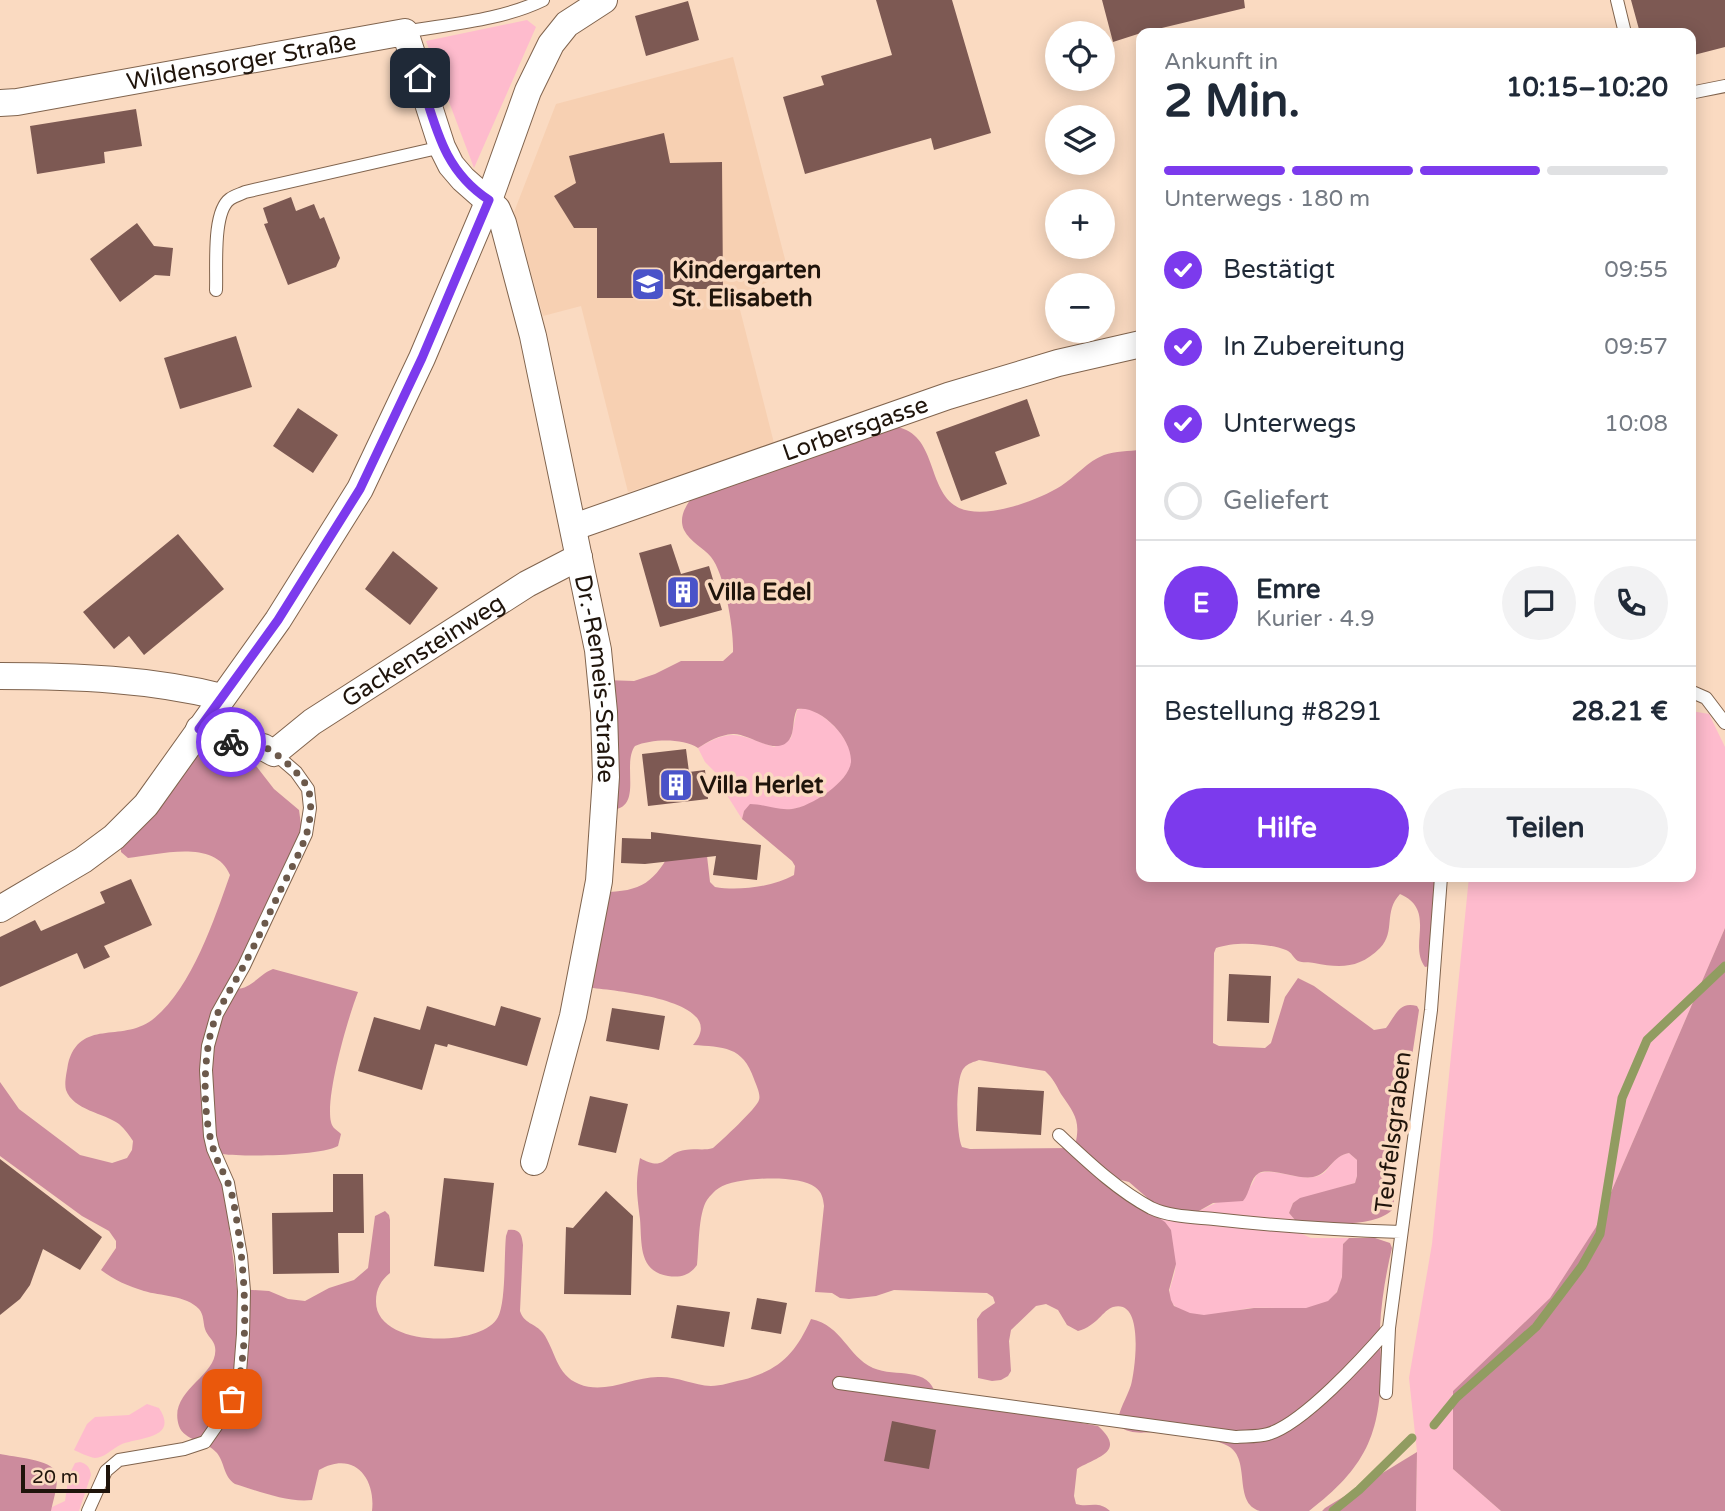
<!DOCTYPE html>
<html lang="de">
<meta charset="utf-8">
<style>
body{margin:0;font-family:"Varela Round",sans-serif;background:#f2f2f3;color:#1f2937;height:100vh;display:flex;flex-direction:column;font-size:26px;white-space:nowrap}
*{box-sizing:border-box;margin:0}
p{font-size:23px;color:#747a83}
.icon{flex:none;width:38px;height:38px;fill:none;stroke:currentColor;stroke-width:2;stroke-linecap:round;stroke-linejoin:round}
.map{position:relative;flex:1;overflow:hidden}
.side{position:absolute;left:1136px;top:28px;width:560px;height:854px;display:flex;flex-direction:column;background:#fff;border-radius:14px;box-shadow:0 4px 18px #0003}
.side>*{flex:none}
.fabs{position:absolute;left:1045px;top:21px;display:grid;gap:14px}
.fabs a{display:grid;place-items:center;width:70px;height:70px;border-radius:50%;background:#fff;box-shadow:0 4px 18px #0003;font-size:35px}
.scale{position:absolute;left:21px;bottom:18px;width:89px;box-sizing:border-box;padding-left:7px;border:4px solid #1f140b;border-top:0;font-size:19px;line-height:24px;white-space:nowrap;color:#1f140b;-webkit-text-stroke:5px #fadac1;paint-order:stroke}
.pin{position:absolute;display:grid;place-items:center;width:60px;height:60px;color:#fff;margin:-30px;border-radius:14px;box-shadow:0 4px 10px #0006}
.courier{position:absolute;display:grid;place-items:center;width:70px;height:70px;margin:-35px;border:5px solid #7c3aed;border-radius:50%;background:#fff;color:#222;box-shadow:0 2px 9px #0007}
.summary em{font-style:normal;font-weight:700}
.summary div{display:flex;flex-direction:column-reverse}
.summary{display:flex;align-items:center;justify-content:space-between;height:119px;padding:0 28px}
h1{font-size:46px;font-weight:700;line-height:52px}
.bar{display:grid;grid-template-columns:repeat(4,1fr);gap:10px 7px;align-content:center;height:84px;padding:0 28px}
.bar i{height:9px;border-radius:5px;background:#e0e1e3}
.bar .current{background:#7c3aed}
.bar p{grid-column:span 4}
.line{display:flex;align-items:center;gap:18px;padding:0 28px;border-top:2px solid #e0e1e3}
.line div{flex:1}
.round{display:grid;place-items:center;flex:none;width:74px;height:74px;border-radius:37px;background:#f2f2f3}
ol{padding:0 28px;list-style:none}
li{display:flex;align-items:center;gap:21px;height:77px}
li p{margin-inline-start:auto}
li .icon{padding:7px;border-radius:50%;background:#7c3aed;color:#fff;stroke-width:4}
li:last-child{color:#747a83}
li i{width:38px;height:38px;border:4px solid #e0e1e3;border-radius:50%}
.action{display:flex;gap:14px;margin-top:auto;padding:14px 28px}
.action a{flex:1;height:80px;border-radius:42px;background:#7c3aed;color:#fff;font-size:28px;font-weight:700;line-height:80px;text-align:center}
.action a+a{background:#f2f2f3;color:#1f2937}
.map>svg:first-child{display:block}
.built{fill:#f7d0b2}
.green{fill:#febbcd}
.forest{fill:#cc8b9d;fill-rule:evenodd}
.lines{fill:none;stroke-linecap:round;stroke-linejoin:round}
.stream{stroke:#919c61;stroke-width:9}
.building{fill:#7d5953}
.lane-casing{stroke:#80644e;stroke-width:14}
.street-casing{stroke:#80644e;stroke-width:28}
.lane{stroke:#fff;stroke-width:12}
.street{stroke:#fff;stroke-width:26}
.done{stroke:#6c594b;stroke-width:7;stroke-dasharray:0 12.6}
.route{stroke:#7c3aed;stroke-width:9}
.labels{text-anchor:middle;stroke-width:7;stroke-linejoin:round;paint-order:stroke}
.street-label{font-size:24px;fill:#1f140b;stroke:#fadac1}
.poi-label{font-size:24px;font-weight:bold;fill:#1f140b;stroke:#fadac1;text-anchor:start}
</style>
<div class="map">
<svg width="1725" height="1511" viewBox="0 0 1725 1511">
<rect width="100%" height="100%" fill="#fadac1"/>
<path class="built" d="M 733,57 L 788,271 L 737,298 L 775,447 L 628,492 L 581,306 L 543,316 L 514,212 L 556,104 Z"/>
<path class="green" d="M 527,20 L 536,27 L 474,168 L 426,41 Z
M 804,708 C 825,712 853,740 852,762 C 851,771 840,782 834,788 C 820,800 799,812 780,809 C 760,807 765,803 744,811 L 742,819 L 725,792 L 718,775 L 705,762 L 698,748 C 733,727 738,735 774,747 L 791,738 L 797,710 Z
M 1691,711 L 1709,714 L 1725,747 L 1725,928 L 1596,1227 L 1550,1298 L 1453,1391 L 1453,1469 L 1501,1511 L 1416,1511 L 1417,1452 L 1409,1378 L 1432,1244 L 1469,877 L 1690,877 Z
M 1349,1153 L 1357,1160 L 1357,1176 L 1355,1183 L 1300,1199 L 1293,1203 L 1289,1213 L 1295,1220 L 1197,1212 L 1251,1186 L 1257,1174 C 1276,1167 1298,1182 1318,1176 C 1331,1172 1331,1156 1349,1153 Z
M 1153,1214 L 1298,1232 L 1311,1238 L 1349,1238 L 1343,1244 C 1343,1262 1346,1286 1330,1300 C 1313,1314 1273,1306 1251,1308 C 1235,1310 1219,1316 1203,1315 C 1194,1315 1179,1312 1173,1304 C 1163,1292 1178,1276 1175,1263 C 1173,1249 1159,1227 1153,1214 Z
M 147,1404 L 159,1408 C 180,1440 136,1437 120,1445 C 112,1449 104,1458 95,1458 C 88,1457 79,1452 74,1450 L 87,1424 L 95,1417 L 129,1415 Z
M 80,1462 C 87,1464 90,1467 91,1475 L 79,1511 L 51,1511 L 52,1507 L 65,1501 L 69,1475 L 75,1463 Z"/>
<path class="forest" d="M 897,427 C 936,435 927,485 954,505 C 979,523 1037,501 1061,486 C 1075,477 1088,461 1104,455 C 1115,451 1129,451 1141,450 L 1141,877 L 1437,877 L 1430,966 L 1425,967 C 1408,945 1437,910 1400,894 C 1383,912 1396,932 1380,948 C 1359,969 1340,968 1314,963 C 1310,962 1302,963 1298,961 C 1293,958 1292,952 1286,950 C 1267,943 1235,941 1216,948 L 1214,953 L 1213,1043 L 1219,1046 L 1265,1048 L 1271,1043 L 1285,997 L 1298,978 L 1314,986 L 1374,1030 L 1386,1028 C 1396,1015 1399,1001 1417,1006 L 1419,1010 L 1394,1176 L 1394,1208 C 1375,1230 1321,1223 1295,1220 L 1289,1213 L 1293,1203 L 1300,1198 L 1355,1183 L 1357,1176 L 1357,1160 L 1349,1153 C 1332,1156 1329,1174 1313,1177 C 1298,1180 1270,1167 1259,1173 C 1250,1178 1250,1193 1243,1201 L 1213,1203 L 1197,1212 L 1168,1209 L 1152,1202 L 1129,1182 L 1117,1179 L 1153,1214 L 1165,1222 L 1171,1230 L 1176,1264 L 1169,1290 L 1171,1300 L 1174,1306 L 1190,1313 L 1204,1315 L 1254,1308 L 1306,1308 L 1328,1301 L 1337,1292 L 1342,1277 L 1343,1244 L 1349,1238 L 1375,1238 L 1390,1243 L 1392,1248 C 1386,1273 1381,1302 1380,1328 C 1380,1340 1381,1353 1381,1365 C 1381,1435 1365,1468 1309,1511 C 1296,1511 1272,1511 1260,1511 C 1232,1503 1252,1459 1228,1446 C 1211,1437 1173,1432 1154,1432 C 1139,1433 1131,1434 1118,1426 C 1116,1414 1127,1398 1131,1385 C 1135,1370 1145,1298 1113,1307 C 1103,1310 1097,1326 1078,1331 L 1067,1325 L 1058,1310 L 1046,1304 L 1036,1306 L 1011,1330 L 1009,1341 L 1011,1371 L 1008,1376 L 1001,1380 L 992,1381 L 978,1378 L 977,1319 L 982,1312 L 995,1303 L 993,1297 L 987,1293 L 894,1290 L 876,1296 L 849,1299 L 840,1298 L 832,1293 L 815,1292 L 824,1206 C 823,1198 822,1192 815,1187 C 799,1174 736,1177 719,1188 C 714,1191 710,1196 707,1200 C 698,1214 699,1248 697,1265 C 690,1275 681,1278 668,1276 C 638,1271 642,1243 640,1219 C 637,1194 635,1184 640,1158 C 666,1173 664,1153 685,1150 C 695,1148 703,1151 713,1148 C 721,1141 757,1108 759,1100 C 761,1094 756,1085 754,1079 C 743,1046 723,1047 693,1045 C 733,999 608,990 584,987 L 602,892 C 642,892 655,882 673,847 L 707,856 L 710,882 L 715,887 C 738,891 773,887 794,875 L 795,866 L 792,861 L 742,819 L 744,811 L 750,804 C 764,804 778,811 792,809 C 811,807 852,780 851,760 C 851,737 820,705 797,709 C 792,719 795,732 789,740 C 776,757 749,733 733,734 C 719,735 709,741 698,748 C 682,738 652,739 635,746 C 621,765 645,810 609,810 L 605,680 L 634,681 L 655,674 L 681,661 L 723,661 L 733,652 C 734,631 725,574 711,557 C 704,548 690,542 684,530 C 679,519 684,509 690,500 ZM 979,1060 L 1045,1071 C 1053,1078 1056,1085 1061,1094 C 1075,1114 1081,1121 1075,1146 L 1073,1148 L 970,1149 L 962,1147 C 956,1135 955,1077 964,1068 C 968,1063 974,1062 979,1060 Z
M 215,752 L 250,758 L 274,789 L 299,810 L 302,832 L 236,989 C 252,989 259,974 273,969 L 358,992 C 348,1018 325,1096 331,1122 C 332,1128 337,1130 341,1134 L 338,1146 C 319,1156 245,1157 222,1154 L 215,1164 L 225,1195 L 237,1289 L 269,1291 L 288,1299 L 305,1301 L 329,1288 L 354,1280 L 368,1268 L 375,1216 L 385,1211 L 389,1215 L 390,1220 L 390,1273 C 381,1280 376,1289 376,1301 C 375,1348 482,1348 498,1317 C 506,1302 504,1255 506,1236 L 508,1230 C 520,1228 522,1235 523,1245 L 520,1311 C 524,1324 535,1323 543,1333 C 555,1349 556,1375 579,1384 C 605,1395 632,1377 658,1377 C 676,1376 693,1385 711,1386 C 721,1386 732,1382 742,1380 C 780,1370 795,1354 811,1319 C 843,1326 847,1356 873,1368 C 896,1378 929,1365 936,1396 L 1098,1426 C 1127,1452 1097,1457 1077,1469 L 1074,1496 L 1076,1504 C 1089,1508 1098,1500 1110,1511 L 372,1511 C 376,1477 353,1450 319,1470 L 312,1500 C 288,1503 258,1491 235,1484 C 223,1476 225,1463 217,1453 C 207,1441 184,1441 179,1426 C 167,1390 220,1376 215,1347 C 214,1340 207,1336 205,1329 C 203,1322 204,1315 199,1309 C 186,1295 160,1296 144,1291 C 128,1286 114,1280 101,1270 L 116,1248 L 116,1241 L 109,1231 L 82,1216 L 0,1156 L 0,1082 L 19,1109 L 80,1155 L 112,1163 L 127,1158 L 132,1150 L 133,1141 C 129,1135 125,1129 119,1124 C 104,1113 73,1110 66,1090 C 64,1083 67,1071 68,1064 C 80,1018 121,1043 152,1020 C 191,990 214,920 230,875 C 215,838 158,855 128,858 L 121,852 L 121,846 L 188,754 Z
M 1725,928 L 1725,1511 L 1501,1511 L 1453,1469 L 1453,1391 L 1550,1298 L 1596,1227 Z
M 1417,1452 L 1416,1511 L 1322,1511 L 1325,1508 Z
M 0,1454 C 13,1457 52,1459 56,1473 C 59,1484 53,1500 51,1511 L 0,1511 Z"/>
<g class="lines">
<path class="stream" d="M 1434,1425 L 1456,1398 L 1536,1327 L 1582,1266 L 1600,1234 L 1622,1098 L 1647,1040 L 1725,966
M 1333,1511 L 1359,1490 L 1412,1438"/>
</g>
<path class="building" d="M 876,0 L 952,0 L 991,133 L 934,150 L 931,138 L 805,174 L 783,97 L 824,85 L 821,76 L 892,55 Z
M 1102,0 L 1244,0 L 1245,8 L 1141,33 L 1113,42 Z
M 1631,0 L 1725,0 L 1725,47 L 1690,56 L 1690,33 L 1640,33 Z
M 688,1 L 699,40 L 646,56 L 635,16 Z
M 136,109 L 142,146 L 104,152 L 105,163 L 37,174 L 30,126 Z
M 664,133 L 670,163 L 722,162 L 723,289 L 660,289 L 660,298 L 597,298 L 597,228 L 574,228 L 554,196 L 576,183 L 569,156 Z
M 291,197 L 296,211 L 314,204 L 320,219 L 324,217 L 340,258 L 336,267 L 288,285 L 264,224 L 268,223 L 263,208 Z
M 137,223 L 154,246 L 173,248 L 170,276 L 155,275 L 120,302 L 90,259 Z
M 236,336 L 252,387 L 180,409 L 164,358 Z
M 1027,399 L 1040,436 L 995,452 L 1007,484 L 961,501 L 936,432 Z
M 298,408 L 338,435 L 313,473 L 273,446 Z
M 178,534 L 224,589 L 144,655 L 129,636 L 114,649 L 83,612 Z
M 671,544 L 681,574 L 709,566 L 722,610 L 660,627 L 639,553 Z
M 393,551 L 438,588 L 410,625 L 365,589 Z
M 686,749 L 689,772 L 705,770 L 708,799 L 648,806 L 642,754 Z
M 651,832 L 761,845 L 757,880 L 713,875 L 716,856 L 645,864 L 621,863 L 622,838 L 651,839 Z
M 131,879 L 152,925 L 104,946 L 110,957 L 84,969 L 77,953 L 0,987 L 0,937 L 35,920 L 41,931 L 105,903 L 100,892 Z
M 1229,974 L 1271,976 L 1269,1023 L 1227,1021 Z
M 427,1006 L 495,1026 L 501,1006 L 541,1018 L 527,1066 L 448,1044 L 447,1047 L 435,1044 L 422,1090 L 358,1071 L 374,1017 L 420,1030 Z
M 612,1008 L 665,1016 L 659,1050 L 606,1041 Z
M 978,1087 L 1044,1091 L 1041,1135 L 976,1131 Z
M 590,1096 L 628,1104 L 616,1153 L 578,1145 Z
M 0,1159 L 102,1237 L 80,1270 L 43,1249 L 30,1285 L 20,1299 L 0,1315 Z
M 333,1174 L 363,1174 L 364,1233 L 338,1233 L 339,1273 L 273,1274 L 272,1213 L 333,1212 Z
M 444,1178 L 494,1183 L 484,1272 L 434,1266 Z
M 606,1191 L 633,1216 L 631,1295 L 564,1294 L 566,1227 L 573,1228 Z
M 757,1298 L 787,1303 L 781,1334 L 751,1329 Z
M 677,1305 L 730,1312 L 724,1347 L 671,1338 Z
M 892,1421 L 936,1430 L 929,1469 L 884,1461 Z"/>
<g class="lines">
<g class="lane-casing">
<path id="lane" d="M 1617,0 L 1625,33
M 405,32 C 450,24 502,20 543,0
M 1690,93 L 1725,86
M 216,290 C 217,268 212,212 230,199 C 234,196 241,194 245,192 L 442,147
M 1690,691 L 1706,698 L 1725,723
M 1059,1135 C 1087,1161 1117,1190 1151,1208 C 1170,1217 1194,1217 1214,1219 C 1276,1226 1339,1230 1401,1232
M 839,1383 L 1235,1437 C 1245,1436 1258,1437 1268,1434 C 1303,1424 1364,1357 1389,1328
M 1386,1393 L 1389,1328 L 1431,1010 L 1441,877
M 88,1511 L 106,1471 L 119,1460 L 184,1449 L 205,1442 L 228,1409 L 239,1385 L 243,1334 L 244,1291 L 241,1256 L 228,1183 L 213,1149 L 210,1136 L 206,1070 L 208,1046 L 217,1014 L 244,966 L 306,834 L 310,808 L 308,789 L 296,772 L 274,753"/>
</g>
<g class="street-casing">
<g id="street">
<path id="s1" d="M 0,103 L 17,102 L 405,32 L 442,147 L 451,165 L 463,179 L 497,209 L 503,223 L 533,336 L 598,650 L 604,712 L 606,777 L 599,881 L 573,1016 L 534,1162"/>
<path id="s2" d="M 574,527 L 948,396 L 1058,363 L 1141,344"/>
<path d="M 0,676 C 75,676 150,679 222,697"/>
<path id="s3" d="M 199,729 L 219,740 L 263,747 L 274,753 L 312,722 L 527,584 L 579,557"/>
<path d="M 0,909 L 83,860 L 114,837 L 146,805 L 278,620 L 360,489 L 422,358 L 489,200 L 528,91 L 551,44 L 567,24 L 604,0"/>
</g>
</g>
<use href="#lane" class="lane"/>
<use href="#street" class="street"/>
</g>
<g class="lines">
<path class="done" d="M 231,742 C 241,743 253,743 262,746 C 276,751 303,776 308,789 C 313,802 310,823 306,836 C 299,855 288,875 279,893 C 267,919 255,945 242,969 C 230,991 215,1012 210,1036 C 203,1069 203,1119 214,1151 C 219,1167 228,1179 232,1195 C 243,1245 254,1353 232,1399"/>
<path class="route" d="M 231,742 L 219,740 L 199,729 L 278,620 L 360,489 L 422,358 L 489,200 C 443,170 436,127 420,78"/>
</g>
<defs>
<g id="school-square" transform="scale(1.75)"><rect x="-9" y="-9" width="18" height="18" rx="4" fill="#4a53c9" stroke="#fadac1"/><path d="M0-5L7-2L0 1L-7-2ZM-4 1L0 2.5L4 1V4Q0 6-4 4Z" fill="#fff"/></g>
<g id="building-square" transform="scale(1.75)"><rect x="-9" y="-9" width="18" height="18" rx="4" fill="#4a53c9" stroke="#fadac1"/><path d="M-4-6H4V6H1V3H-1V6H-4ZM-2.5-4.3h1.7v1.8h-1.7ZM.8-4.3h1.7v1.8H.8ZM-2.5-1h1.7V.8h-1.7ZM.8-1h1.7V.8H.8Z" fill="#fff"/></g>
</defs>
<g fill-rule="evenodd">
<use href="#school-square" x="648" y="284"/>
<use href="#building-square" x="683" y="592"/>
<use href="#building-square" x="676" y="785"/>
</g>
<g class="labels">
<g class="street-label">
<text dy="8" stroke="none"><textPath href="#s1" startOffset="245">Wildensorger Straße</textPath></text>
<text dy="8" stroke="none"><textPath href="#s2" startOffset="298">Lorbersgasse</textPath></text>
<text dy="8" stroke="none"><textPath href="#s3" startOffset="261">Gackensteinweg</textPath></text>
<text dy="8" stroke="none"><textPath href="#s1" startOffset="1097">Dr.-Remeis-Straße</textPath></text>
<text transform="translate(1393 1132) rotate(-83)" y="8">Teufelsgraben</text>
</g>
<g class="poi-label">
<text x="672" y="278">Kindergarten<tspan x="672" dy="28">St. Elisabeth</tspan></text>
<text x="708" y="600">Villa Edel</text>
<text x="700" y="793">Villa Herlet</text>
</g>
</g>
</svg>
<div class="fabs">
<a><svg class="icon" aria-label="locate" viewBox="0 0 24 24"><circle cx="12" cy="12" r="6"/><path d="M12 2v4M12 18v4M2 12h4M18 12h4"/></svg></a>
<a><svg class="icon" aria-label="layers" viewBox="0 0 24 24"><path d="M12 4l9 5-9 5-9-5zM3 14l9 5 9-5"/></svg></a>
<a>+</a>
<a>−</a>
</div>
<div class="scale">20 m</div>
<div class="pin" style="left:232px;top:1399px;background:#ea580c"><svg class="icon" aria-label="bag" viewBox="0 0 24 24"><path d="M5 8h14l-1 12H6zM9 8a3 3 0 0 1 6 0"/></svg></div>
<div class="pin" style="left:420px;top:78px;background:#1f2937"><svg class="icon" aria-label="home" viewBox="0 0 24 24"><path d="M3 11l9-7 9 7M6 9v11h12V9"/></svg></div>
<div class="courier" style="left:231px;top:742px"><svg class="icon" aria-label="bike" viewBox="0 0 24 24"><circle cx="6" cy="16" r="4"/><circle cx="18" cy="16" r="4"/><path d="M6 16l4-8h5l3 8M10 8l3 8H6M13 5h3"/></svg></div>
<section class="side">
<div class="summary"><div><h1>2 Min.</h1><p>Ankunft in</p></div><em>10:15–10:20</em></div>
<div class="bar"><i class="current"></i><i class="current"></i><i class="current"></i><i></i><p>Unterwegs · 180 m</p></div>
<ol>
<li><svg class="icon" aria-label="check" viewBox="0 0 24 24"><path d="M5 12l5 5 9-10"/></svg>Bestätigt<p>09:55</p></li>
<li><svg class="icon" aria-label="check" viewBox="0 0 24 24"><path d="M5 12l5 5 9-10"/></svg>In Zubereitung<p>09:57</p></li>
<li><svg class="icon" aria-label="check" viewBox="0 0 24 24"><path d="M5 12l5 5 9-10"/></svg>Unterwegs<p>10:08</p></li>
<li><i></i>Geliefert</li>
</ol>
<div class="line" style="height:126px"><b class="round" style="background:#7c3aed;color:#fff">E</b><div><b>Emre</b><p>Kurier · 4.9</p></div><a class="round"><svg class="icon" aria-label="chat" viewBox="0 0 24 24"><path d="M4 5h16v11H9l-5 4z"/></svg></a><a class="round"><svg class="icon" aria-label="phone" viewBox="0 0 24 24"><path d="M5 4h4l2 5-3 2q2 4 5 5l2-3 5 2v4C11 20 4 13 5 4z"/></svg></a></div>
<div class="line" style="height:91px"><div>Bestellung #8291</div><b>28.21 €</b></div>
<div class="action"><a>Hilfe</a><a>Teilen</a></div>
</section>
</div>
